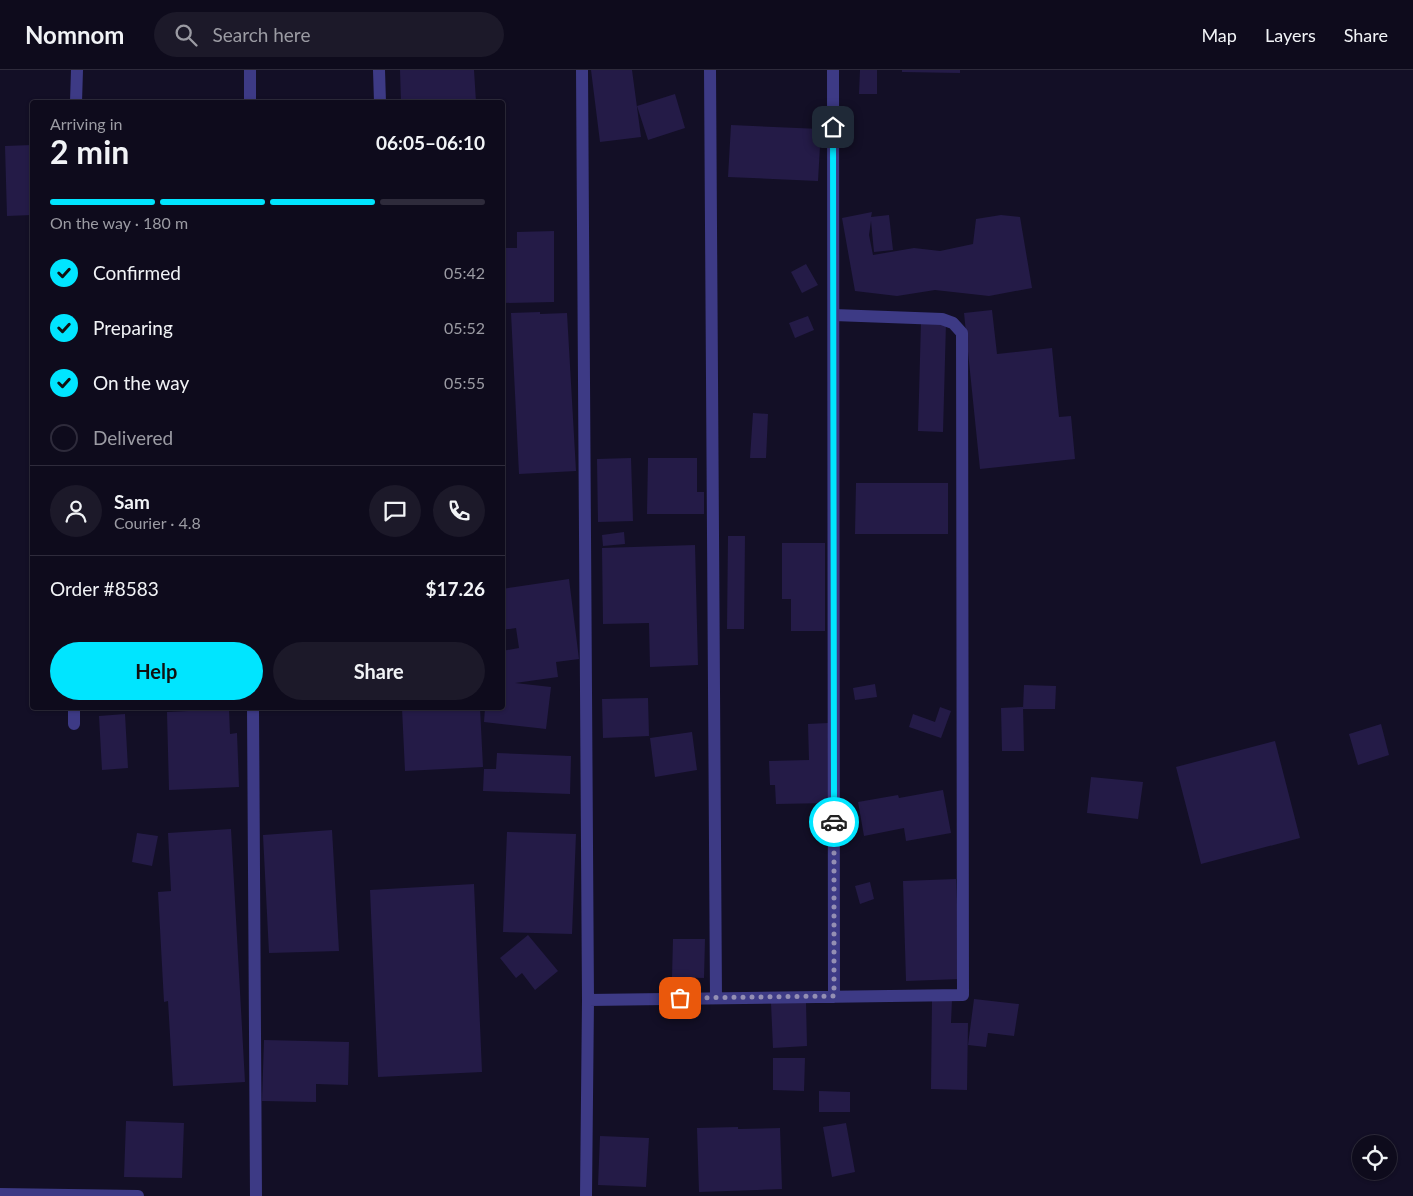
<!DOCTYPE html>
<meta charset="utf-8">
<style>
body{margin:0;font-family:Lato,sans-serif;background:#1c1929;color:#f1f3f6;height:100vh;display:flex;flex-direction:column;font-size:19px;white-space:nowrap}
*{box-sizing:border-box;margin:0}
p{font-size:16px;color:#9b9ba3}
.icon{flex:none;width:28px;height:28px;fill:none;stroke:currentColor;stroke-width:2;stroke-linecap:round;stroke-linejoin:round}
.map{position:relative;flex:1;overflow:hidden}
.sheet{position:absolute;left:30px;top:30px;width:475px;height:610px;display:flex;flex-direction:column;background:#0e0b1c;border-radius:5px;box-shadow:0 1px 4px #0004,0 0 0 1px #2e2b3b}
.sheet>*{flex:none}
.tools{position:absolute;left:1352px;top:1065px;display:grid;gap:10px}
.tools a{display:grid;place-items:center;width:45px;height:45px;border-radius:50%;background:#0e0b1c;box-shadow:0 1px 4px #0004,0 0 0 1px #2e2b3b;font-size:25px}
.pin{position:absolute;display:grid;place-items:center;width:42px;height:42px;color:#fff;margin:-21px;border-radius:10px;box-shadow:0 2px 8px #0006}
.courier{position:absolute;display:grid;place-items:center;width:50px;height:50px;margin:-25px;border:4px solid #00e5ff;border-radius:50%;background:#fff;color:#222;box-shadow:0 1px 6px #0007}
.summary em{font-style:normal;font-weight:700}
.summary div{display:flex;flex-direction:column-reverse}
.summary{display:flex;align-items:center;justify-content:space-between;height:85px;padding:0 20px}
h1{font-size:32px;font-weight:700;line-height:38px}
.bar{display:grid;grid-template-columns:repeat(4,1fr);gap:8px 5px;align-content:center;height:60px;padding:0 20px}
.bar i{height:6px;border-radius:4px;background:#2e2b3b}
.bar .current{background:#00e5ff}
.bar p{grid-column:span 4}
.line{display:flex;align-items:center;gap:12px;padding:0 20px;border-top:1px solid #2e2b3b}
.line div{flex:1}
.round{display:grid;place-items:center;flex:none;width:52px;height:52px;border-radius:26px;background:#1c1929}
ol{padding:0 20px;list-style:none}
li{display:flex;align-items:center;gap:15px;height:55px}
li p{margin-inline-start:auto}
li .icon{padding:5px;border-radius:50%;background:#00e5ff;color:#111;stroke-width:4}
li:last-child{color:#9b9ba3}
li i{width:28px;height:28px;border:2px solid #2e2b3b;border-radius:50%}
.action{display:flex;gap:10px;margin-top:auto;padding:10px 20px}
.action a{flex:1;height:58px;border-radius:30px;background:#00e5ff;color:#111;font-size:20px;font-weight:700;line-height:58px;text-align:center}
.action a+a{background:#1c1929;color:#f1f3f6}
header{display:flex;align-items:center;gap:30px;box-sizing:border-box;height:70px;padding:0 25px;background:#0e0b1c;border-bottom:1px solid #2e2b3b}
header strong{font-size:24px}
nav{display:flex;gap:28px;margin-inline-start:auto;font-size:18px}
.search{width:350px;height:45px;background:#1c1929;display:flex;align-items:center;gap:12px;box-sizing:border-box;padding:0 18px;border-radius:28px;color:#9b9ba3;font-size:19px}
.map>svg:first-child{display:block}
.building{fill:#241b47}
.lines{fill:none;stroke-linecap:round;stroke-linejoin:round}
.minor{stroke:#3d3a85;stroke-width:12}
.done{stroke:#948fb3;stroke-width:5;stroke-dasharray:0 9}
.route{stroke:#00e5ff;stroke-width:6}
</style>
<header>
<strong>Nomnom</strong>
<div class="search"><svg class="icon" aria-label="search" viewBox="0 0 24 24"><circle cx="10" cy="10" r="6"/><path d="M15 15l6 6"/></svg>Search here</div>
<nav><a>Map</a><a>Layers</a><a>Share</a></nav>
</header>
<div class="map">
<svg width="1413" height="1126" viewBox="0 0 1413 1126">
<rect width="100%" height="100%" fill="#130f26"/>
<path class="building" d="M 400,0 L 474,0 L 476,32 L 401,32 Z
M 591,0 L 632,0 L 641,67 L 600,72 Z
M 860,0 L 877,0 L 877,24 L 859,24 Z
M 902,0 L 960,0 L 960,3 L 902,2 Z
M 675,24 L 685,58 L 648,70 L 637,36 Z
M 731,55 L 821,59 L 818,111 L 728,107 Z
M 32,75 L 32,145 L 7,146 L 5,76 Z
M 872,142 L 871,147 L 889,145 L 893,180 L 874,182 L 871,151 L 869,165 L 873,185 L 914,178 L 940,181 L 973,174 L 976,149 L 1001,145 L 1020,147 L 1032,218 L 989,226 L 935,220 L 897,226 L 855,221 L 842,148 Z
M 554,161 L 554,232 L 502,233 L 502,178 L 517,178 L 517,162 Z
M 806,194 L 818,215 L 802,223 L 791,202 Z
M 992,240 L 997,284 L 1052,278 L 1059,347 L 1071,346 L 1075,389 L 980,399 L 964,243 Z
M 540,242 L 540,244 L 567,243 L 576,401 L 519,404 L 511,243 Z
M 808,246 L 814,260 L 795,268 L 789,253 Z
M 921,252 L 946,253 L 943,362 L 918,361 Z
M 753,343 L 768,344 L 766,388 L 750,388 Z
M 631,388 L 633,451 L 598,452 L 597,389 Z
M 648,388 L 697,388 L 697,422 L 704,422 L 704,444 L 647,444 Z
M 856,413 L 948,413 L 948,464 L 855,464 Z
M 624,462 L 625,474 L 603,476 L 602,465 Z
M 728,466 L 745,466 L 744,559 L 727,559 Z
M 782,473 L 825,473 L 825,561 L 791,561 L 791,529 L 782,529 Z
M 695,475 L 698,595 L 650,597 L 649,553 L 603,554 L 602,478 Z
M 569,509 L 579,589 L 556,592 L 558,607 L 515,613 L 551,617 L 546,659 L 484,652 L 485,638 L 502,638 L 502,581 L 519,578 L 516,558 L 502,560 L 502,519 Z
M 875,614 L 877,627 L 855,630 L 853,618 Z
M 1024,615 L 1056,616 L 1055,639 L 1023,639 Z
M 648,628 L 649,666 L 603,668 L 602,629 Z
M 940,637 L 951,641 L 941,668 L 909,657 L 913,644 L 935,652 Z
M 1023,637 L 1024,681 L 1002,681 L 1001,638 Z
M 402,638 L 480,638 L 483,697 L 405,701 Z
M 229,639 L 230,664 L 237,663 L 239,717 L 169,720 L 167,642 Z
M 125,644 L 128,698 L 102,700 L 99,646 Z
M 828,653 L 830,733 L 776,734 L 775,715 L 770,715 L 769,691 L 809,690 L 808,654 Z
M 1381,654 L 1389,685 L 1358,695 L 1349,664 Z
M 692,662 L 697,700 L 655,707 L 650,668 Z
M 1275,671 L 1300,768 L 1201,794 L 1176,697 Z
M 497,683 L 571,686 L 570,724 L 483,721 L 484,699 L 496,699 Z
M 1091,707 L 1143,712 L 1138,749 L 1087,743 Z
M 943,720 L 951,763 L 906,771 L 904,758 L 864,766 L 858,732 L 898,725 L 899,728 Z
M 231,759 L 245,1012 L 173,1016 L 168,931 L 164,932 L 158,822 L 171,821 L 168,763 Z
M 332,760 L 339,881 L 269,883 L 263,765 Z
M 507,762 L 576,764 L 572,864 L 503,862 Z
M 137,763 L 158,766 L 152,796 L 132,792 Z
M 956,809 L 960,909 L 906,911 L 903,811 Z
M 870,812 L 874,829 L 860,834 L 855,816 Z
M 474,814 L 482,1002 L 378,1007 L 370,820 Z
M 528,865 L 558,901 L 535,920 L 522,903 L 516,908 L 500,888 Z
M 673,869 L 705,869 L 704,908 L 672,907 Z
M 974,929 L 1019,934 L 1014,966 L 988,963 L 986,977 L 968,975 Z
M 932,930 L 952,930 L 951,953 L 968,953 L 967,1020 L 931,1019 Z
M 806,932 L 807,976 L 773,978 L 771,933 Z
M 264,970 L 349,972 L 348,1015 L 316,1014 L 316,1032 L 262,1031 Z
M 773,988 L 805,988 L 804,1021 L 773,1020 Z
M 819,1021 L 850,1022 L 850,1042 L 819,1042 Z
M 126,1051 L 184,1053 L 182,1108 L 124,1107 Z
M 846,1053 L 855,1102 L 832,1107 L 823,1057 Z
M 738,1057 L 738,1059 L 780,1058 L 782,1119 L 699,1122 L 697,1058 Z
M 600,1066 L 649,1068 L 646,1117 L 598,1115 Z"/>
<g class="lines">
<path class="minor" d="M 250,0 L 250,32
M 379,0 L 380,32
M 582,0 L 588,930 L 586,1126
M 710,0 L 716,928
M 833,0 L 834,927
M 76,32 L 77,0
M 253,638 L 256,1126
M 74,654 L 74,638
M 588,930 L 963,925 L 962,263 L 953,253 L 942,249 L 834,245
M 0,1124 L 138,1126"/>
</g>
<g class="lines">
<path class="done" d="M 680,928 L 834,926 L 834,752"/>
<path class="route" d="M 833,57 L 834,752"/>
</g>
</svg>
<div class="tools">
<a><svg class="icon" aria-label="locate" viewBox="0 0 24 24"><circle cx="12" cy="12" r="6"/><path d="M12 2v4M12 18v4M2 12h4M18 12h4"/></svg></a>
</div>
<div class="pin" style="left:680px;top:928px;background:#ea580c"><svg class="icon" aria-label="bag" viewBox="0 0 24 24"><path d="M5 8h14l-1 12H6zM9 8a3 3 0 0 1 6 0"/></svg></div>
<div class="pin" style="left:833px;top:57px;background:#1f2937"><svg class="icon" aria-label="home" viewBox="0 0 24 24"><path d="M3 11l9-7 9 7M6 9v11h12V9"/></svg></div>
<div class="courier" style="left:834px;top:752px"><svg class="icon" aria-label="car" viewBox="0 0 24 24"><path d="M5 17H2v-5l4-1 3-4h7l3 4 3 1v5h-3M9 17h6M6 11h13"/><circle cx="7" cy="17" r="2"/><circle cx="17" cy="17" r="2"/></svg></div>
<section class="sheet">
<div class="summary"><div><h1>2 min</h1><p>Arriving in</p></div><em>06:05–06:10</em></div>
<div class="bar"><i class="current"></i><i class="current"></i><i class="current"></i><i></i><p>On the way · 180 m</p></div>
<ol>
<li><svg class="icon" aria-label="check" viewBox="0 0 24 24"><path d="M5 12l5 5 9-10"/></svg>Confirmed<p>05:42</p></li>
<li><svg class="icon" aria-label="check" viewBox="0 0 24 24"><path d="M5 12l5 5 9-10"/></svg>Preparing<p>05:52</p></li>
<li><svg class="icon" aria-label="check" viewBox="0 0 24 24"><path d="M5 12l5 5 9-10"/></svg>On the way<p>05:55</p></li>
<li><i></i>Delivered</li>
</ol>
<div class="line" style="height:90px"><a class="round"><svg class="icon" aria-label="person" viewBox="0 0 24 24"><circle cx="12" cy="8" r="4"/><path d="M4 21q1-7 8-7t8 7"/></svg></a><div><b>Sam</b><p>Courier · 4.8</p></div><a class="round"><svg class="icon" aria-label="chat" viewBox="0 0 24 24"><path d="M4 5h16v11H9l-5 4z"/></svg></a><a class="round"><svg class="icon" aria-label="phone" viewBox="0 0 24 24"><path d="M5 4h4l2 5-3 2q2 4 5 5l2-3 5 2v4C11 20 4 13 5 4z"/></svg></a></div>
<div class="line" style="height:65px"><div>Order #8583</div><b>$17.26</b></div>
<div class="action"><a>Help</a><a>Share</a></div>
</section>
</div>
